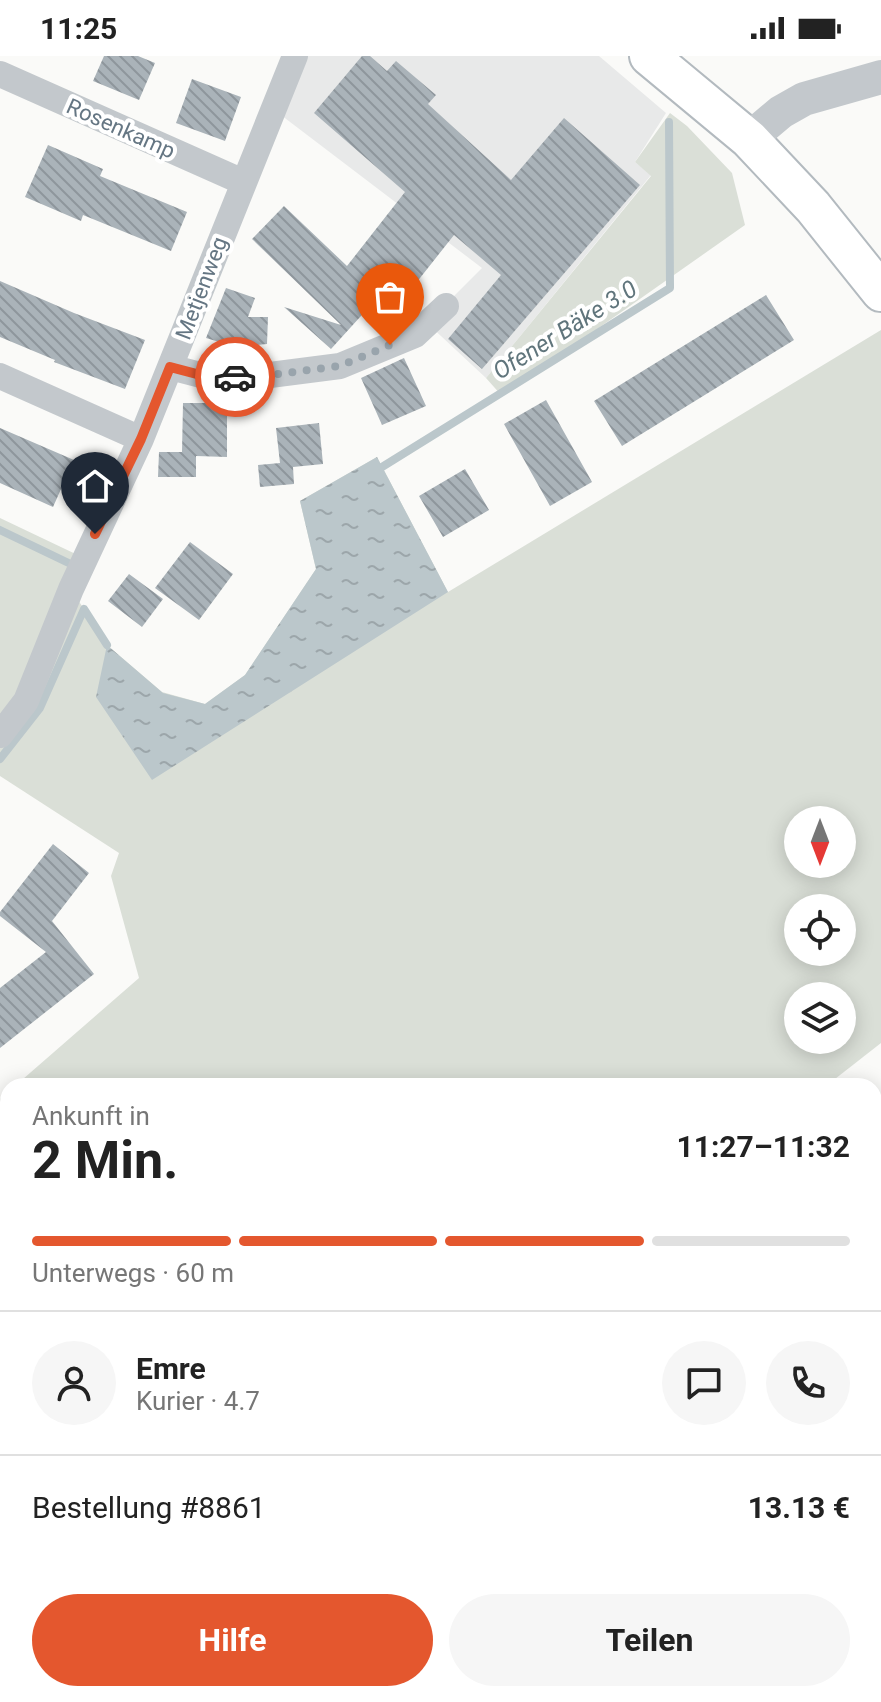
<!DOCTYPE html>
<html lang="de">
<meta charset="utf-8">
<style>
body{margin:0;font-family:Roboto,sans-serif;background:#f6f6f6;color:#222;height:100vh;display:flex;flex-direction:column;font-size:30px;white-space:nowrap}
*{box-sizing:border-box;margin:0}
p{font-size:26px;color:#767676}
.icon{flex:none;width:44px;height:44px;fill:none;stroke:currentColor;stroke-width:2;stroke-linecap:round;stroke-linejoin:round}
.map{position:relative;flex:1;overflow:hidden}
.panel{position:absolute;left:0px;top:1022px;width:882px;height:624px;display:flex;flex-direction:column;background:#fff;border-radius:24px 24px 0 0;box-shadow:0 4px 20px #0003}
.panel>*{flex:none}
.needle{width:52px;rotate:180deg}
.fabs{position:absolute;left:784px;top:750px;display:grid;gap:16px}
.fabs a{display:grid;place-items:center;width:72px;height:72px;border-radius:50%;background:#fff;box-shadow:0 4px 20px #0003;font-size:40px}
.pin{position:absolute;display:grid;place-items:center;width:68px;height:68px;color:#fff;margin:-82px -34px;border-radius:50% 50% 50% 0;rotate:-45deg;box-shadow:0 0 8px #0007}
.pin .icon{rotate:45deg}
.courier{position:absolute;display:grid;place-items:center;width:80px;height:80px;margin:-40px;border:6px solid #e4572e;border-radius:50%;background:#fff;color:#222;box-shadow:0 2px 10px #0007}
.summary em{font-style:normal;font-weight:700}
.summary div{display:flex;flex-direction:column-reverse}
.summary{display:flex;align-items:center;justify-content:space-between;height:136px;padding:0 32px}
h1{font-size:52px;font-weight:700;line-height:60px}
.bar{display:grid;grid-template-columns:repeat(4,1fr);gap:12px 8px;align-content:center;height:96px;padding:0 32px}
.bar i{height:10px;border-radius:6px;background:#e0e0e0}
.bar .current{background:#e4572e}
.bar p{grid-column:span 4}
.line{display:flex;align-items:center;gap:20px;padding:0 32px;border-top:2px solid #e0e0e0}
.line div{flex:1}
.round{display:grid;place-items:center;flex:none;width:84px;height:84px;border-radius:42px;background:#f6f6f6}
.action{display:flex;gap:16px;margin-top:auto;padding:16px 32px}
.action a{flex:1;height:92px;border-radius:48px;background:#e4572e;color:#fff;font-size:32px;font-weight:700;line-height:92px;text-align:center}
.action a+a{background:#f6f6f6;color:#222}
.status{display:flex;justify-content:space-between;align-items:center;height:56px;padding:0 40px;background:#fff;direction:ltr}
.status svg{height:22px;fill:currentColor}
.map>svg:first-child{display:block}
.built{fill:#e8e9e9}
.green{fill:#dadfd7;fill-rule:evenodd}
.water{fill:url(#water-ripples)}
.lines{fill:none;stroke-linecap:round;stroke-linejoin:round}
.stream{stroke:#bbc7cb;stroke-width:8}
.building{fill:url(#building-back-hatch)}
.secondary-casing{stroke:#b3babf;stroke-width:42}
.minor{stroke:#c3c8cc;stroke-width:26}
.tertiary{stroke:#c3c8cc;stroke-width:34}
.secondary{stroke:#fff;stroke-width:38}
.done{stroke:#99a4ac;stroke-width:8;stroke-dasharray:0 14.4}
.route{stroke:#e4572e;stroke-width:10}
.labels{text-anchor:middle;stroke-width:8;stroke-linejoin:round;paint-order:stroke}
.street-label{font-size:22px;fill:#657683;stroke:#fff}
.water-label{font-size:24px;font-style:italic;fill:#60757c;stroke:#fff}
</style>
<div class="status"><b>11:25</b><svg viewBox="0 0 49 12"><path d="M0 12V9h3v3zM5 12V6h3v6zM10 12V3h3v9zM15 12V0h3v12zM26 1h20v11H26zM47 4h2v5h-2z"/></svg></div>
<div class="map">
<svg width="881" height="1646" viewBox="0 0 881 1646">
<defs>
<pattern id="water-ripples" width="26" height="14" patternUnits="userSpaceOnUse" patternTransform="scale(2)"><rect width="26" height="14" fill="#bbc7cb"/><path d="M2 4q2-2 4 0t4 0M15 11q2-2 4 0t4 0" fill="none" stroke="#9ca6aa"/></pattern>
<pattern id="building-back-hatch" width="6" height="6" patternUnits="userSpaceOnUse" patternTransform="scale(2)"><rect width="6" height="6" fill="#aab3b9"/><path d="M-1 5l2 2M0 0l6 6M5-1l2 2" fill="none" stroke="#8e969c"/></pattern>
</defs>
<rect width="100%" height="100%" fill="#fafaf8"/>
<path class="built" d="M 298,0 L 599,0 L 666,57 L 635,106 L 651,119 L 486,322 L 427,267 L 482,212 L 273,53 Z"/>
<path class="green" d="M 670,57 L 687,70 L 732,117 L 745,169 L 502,340 L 486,322 L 651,120 L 635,106 Z
M 881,274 L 881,987 L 826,1030 L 15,1030 L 139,922 L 111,820 L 119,797 L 0,720 L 0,462 L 84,502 L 71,533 L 107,589 L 162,636 L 205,648 L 245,619 L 316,513 L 300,445 L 377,401 L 448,536 ZM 798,764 L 842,764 L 842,808 L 798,808 ZM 798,852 L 842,852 L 842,896 L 798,896 ZM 798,940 L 842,940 L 842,984 L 798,984 Z
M 8,1036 L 8,1521 L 0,1525 L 0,1043 Z
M 881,1372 L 881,1525 L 874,1528 L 874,1377 Z
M 8,1561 L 8,1638 L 637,1638 L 620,1646 L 0,1646 L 0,1565 Z"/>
<path class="water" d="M 377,401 L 448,536 L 152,724 L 96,641 L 107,589 L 163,637 L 205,648 L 245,619 L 316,513 L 300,445 Z"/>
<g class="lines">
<path class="stream" d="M 382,411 L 670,232 L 669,66
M 0,474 L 79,512
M 0,703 L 40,652 L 84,553 L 107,589"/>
</g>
<path class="building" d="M 104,0 L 138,0 L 155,7 L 139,44 L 93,25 Z
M 362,0 L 370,0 L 387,15 L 396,5 L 436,39 L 428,48 L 511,124 L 564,62 L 640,129 L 482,313 L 448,283 L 501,219 L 454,179 L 405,241 L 390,228 L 331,293 L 284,251 L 341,269 L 252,183 L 284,150 L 347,210 L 405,136 L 314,57 Z
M 192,23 L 241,41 L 225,85 L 176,67 Z
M 48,89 L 103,113 L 100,120 L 187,156 L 171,195 L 83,159 L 81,165 L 25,141 Z
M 0,225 L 74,257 L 145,284 L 125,333 L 54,306 L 55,304 L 0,281 Z
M 226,232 L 255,242 L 248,261 L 268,261 L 267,288 L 236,291 L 206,282 Z
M 766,239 L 794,284 L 622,390 L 594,345 Z
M 404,302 L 426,350 L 382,369 L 361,322 Z
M 546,344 L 592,426 L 550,450 L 504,368 Z
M 183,347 L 227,347 L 227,401 L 196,400 L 196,421 L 158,421 L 159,396 L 182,396 Z
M 319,367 L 323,408 L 293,411 L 294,428 L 260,431 L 258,409 L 280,407 L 276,372 Z
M 0,372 L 74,404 L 53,451 L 0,427 Z
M 465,413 L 489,454 L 443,481 L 419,440 Z
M 190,486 L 233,518 L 199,564 L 155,532 Z
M 129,518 L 163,543 L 142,571 L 108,545 Z
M 53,788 L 89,817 L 52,865 L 94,918 L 0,992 L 0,932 L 46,896 L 0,860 L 0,856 Z"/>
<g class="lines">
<g class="secondary-casing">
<path id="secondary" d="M 649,0 L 749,83 L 813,151 L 881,236"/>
</g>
<path class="minor" d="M 0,18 L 243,126
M 170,311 L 212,322 L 270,319 L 340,310 L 415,279 L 446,250
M 0,320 L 141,383
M 0,679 L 26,645 L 71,533 L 141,383 L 295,0"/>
<path class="tertiary" d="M 749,83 L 781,56 L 804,43 L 881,21"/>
<use href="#secondary" class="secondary"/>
</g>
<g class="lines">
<path class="done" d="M 235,321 L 270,319 L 340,310 L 390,289"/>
<path class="route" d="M 95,478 L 141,383 L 170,311 L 212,322 L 235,321"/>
</g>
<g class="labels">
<g class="street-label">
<text transform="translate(121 72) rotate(24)" y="8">Rosenkamp</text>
<text transform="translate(201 232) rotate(-69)" y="8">Metjenweg</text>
</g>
<g class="water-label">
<text transform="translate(565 274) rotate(-32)" y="8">Ofener Bäke 3.0</text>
</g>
</g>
</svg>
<div class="fabs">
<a><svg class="needle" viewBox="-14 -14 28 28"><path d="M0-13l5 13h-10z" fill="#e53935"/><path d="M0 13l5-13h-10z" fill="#767676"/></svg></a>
<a><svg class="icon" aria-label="locate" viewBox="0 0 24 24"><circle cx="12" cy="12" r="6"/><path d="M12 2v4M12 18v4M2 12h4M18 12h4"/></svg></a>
<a><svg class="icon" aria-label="layers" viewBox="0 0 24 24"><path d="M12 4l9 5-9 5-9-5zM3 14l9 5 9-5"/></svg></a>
</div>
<div class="pin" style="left:390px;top:289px;background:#ea580c"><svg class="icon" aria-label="bag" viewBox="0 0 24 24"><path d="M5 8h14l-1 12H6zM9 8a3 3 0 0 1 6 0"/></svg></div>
<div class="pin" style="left:95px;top:478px;background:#1f2937"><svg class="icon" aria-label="home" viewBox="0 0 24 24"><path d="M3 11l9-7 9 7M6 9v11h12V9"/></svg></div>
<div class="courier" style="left:235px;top:321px"><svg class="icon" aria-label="car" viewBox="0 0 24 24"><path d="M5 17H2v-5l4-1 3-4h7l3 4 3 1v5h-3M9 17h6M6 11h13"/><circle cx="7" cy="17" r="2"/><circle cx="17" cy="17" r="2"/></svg></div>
<section class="panel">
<div class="summary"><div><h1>2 Min.</h1><p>Ankunft in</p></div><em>11:27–11:32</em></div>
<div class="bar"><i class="current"></i><i class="current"></i><i class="current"></i><i></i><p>Unterwegs · 60 m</p></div>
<div class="line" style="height:144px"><a class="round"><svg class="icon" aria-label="person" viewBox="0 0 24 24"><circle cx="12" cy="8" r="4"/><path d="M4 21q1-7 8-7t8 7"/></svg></a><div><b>Emre</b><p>Kurier · 4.7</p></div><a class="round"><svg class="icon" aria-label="chat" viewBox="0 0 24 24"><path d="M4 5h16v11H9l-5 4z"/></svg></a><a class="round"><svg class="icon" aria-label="phone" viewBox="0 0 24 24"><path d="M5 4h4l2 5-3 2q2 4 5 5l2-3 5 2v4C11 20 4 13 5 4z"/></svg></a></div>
<div class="line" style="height:104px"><div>Bestellung #8861</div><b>13.13 €</b></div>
<div class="action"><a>Hilfe</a><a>Teilen</a></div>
</section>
</div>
